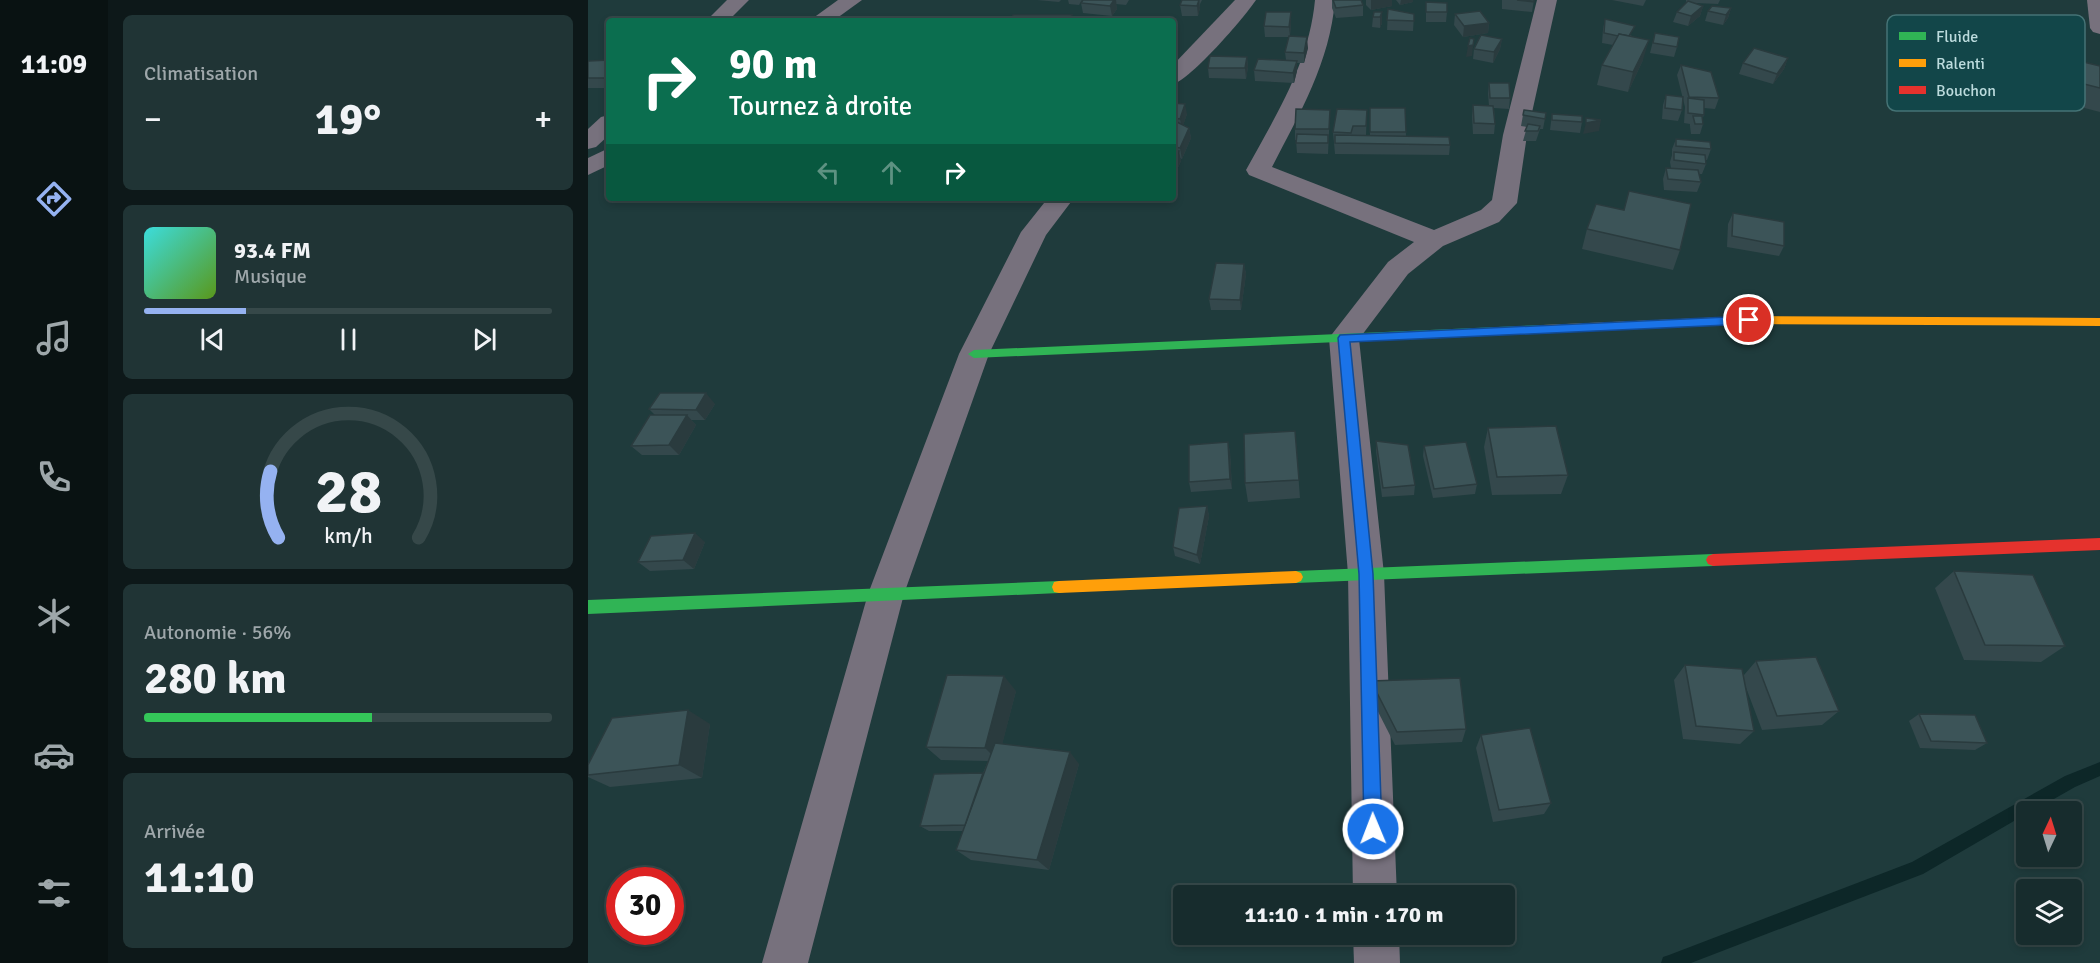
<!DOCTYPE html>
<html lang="fr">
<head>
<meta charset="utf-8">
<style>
  body { margin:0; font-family:Signika,sans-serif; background:#203435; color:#f1f3f6; height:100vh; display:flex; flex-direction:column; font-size:22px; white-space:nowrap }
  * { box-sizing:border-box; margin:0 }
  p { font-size:20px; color:#9ea7aa }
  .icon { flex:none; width:33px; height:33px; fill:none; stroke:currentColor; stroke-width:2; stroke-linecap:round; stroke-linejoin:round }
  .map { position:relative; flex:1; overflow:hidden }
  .side { display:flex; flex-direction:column; gap:15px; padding:15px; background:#0d1819; width:480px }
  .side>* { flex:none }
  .banner { position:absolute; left:18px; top:18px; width:570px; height:183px; border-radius:6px; box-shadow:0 3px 9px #0003,0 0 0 2px #364849; background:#0b6e4f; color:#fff; overflow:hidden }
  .needle { width:39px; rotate:4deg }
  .tools { position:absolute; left:1428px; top:801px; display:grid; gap:12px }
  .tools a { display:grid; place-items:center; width:66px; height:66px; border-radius:6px; background:#172c2d; box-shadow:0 3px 9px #0003,0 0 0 2px #364849; font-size:30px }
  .speed { position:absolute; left:18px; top:867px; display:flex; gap:12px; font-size:30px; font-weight:700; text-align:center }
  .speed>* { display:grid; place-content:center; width:78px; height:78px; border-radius:50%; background:#172c2d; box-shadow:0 3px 9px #0003,0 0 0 2px #364849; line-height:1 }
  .speed .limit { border:9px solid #d22; background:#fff; color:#111 }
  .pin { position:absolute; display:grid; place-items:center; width:51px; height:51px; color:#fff; margin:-26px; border:3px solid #fff; border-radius:50%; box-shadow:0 2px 6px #0007 }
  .me { position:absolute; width:66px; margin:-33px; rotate:359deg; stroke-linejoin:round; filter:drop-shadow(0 0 4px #0008) }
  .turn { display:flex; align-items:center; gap:21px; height:126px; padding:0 24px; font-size:27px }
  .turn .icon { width:78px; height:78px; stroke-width:2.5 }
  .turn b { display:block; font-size:42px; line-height:51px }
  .lanes { display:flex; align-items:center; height:57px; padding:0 24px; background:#0003; justify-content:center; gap:30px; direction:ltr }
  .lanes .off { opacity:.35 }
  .big { font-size:45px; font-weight:700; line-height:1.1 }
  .side .card { flex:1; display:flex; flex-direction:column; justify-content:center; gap:9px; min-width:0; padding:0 21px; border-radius:9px; background:#203435 }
  .side .dial { align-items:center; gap:0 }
  .dial svg { height:156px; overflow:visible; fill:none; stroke:#364849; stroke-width:7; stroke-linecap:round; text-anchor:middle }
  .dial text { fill:#f1f3f6; stroke:none }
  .song { display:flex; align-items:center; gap:18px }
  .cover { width:72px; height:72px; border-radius:9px; background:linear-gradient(135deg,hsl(180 70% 55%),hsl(90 70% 35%)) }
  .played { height:6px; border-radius:3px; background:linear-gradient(90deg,#95b2f1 25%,#364849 25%) }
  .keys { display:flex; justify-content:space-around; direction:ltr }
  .heat { display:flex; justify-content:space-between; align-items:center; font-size:33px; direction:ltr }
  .charge { height:9px; border-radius:4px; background:linear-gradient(90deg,#34c759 56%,#364849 0) }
  .trip { position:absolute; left:585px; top:885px; width:342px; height:60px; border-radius:6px; background:#172c2d; box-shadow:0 3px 9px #0003,0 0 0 2px #364849; font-weight:700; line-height:60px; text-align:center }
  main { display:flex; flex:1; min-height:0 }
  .tabs { display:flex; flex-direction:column; width:108px; justify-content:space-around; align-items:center; background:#091212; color:#9ea7aa }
  .tabs .icon { width:42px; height:42px }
  .tabs .selected { color:#95b2f1 }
  .tabs b { font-size:27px; color:#f1f3f6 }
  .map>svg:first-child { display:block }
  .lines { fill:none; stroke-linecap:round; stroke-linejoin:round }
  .stream { fill:#0d2728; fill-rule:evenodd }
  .street { fill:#77717d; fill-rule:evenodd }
  .fast { fill:#30b455; fill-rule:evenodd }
  .slow { fill:#ff9f0a; fill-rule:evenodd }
  .jam { fill:#e5322d; fill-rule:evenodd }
  .wall { fill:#34484c }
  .shaded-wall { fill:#2a3b3e }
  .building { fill:#3c5458; stroke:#2a3b3e; stroke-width:1.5 }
  .route { fill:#1a73e8; stroke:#114b97; stroke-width:1.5 }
  .key { fill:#124649; stroke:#457375; stroke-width:1.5 }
  .key-label { font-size:16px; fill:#bcdbdd }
</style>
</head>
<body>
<main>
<nav class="tabs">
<b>11:09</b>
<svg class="icon selected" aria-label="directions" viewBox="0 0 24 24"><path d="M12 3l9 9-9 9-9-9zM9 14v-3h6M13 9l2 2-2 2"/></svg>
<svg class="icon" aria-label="music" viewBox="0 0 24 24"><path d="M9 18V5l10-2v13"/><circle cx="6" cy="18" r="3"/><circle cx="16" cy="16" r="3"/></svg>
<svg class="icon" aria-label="phone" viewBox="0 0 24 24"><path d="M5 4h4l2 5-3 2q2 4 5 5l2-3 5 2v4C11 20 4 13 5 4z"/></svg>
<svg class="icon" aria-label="climate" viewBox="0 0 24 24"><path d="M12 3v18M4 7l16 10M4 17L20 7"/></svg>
<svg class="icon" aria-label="car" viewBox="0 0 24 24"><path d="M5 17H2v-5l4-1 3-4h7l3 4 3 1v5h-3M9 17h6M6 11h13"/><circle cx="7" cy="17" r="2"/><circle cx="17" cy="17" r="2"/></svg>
<svg class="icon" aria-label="filters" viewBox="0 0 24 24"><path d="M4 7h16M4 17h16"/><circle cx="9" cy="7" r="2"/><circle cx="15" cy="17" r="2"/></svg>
</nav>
<section class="side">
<div class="card"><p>Climatisation</p>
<div class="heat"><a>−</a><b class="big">19°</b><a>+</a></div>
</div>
<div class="card">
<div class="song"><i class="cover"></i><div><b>93.4 FM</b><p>Musique</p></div></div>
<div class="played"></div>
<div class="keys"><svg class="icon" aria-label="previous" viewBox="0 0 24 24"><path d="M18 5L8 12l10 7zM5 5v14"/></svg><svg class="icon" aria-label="pause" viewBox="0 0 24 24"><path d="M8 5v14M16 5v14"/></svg><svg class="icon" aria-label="next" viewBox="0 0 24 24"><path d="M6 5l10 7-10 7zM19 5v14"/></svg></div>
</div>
<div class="card dial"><svg viewBox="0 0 100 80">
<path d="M14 69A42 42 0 1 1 86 69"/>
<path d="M14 69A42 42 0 0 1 10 35" stroke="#95b2f1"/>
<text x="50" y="56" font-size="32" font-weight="700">28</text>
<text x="50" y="72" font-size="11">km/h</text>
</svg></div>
<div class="card"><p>Autonomie · 56%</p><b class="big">280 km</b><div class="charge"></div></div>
<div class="card"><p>Arrivée</p><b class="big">11:10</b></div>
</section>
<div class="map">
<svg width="1512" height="963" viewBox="0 0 1512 963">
  <rect width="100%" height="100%" fill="#1f3b3c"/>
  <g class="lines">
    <path class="stream" d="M1512 762V776L1487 787 1443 812H1438V814L1335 874 1103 963H1073L1075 957 1081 955 1324 862 1477 776Z"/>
    <g class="street">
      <path d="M139 0H161L140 21H118Z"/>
      <path d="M250 0H274L245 21H221Z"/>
      <path d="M647 0H668C656 18 603 79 585 84V65Z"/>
      <path d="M727 0H747C742 62 712 113 684 167L846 230 893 210 904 200 915 135 949 0H969L939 135 929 203 911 222 855 246 820 274 771 339 796 574 809 896H765L760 574 741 338 800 262 826 242 661 175 658 170C688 115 721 64 727 0Z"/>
      <path d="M1499 0H1512V34L1505 32 1502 28Z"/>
      <path d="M21 115V135L8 147 0 149V129L13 117Z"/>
      <path d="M21 148V165L0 175V158Z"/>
      <path d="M460 198H486L458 235 401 354 316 594 220 963H174L280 594 371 354 433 232Z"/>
      <path d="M765 934H811L812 963H766Z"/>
    </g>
    <g class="fast">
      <path d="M955 325 961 329 955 333 386 358 380 354 386 350Z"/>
      <path d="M1125 554 1130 556 1132 560 1130 564 1125 566 708 583 703 581 701 577 703 573 708 571Z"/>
      <path d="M471 581 476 582 478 587 476 592 471 593 0 614V600Z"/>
    </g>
    <g class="slow">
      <path d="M1161 316 1512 318V326L1161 324 955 333 949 329 955 325Z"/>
      <path d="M708 571 713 573 715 577 713 581 708 583 471 593 466 592 464 587 466 582 471 581Z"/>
    </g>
    <path class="jam" d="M1512 538V550L1125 566 1120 564 1118 560 1120 556 1125 554Z"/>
  </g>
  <g class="wall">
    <path d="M449 0H473L471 2Z"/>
    <path d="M480 0H494L491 5 481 4Z"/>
    <path d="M495 0H541L538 5 528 4 529 9 524 16 495 13 493 3Z"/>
    <path d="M594 0H614L612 4V8L610 16H594L592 5Z"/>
    <path d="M744 0H773L775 5V16L748 18 744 8Z"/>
    <path d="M778 0H804V6L783 10 778 5Z"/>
    <path d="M808 0H825V2L812 5Z"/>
    <path d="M914 0H946L944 12 914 9Z"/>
    <path d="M1024 0H1058L1055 6Z"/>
    <path d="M1098 0H1132L1130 4 1107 3 1115 6 1112 16 1100 26 1085 22 1089 12 1098 3Z"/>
    <path d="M838 2 859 12 858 22H838Z"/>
    <path d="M1143 8 1140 18 1135 25 1117 21 1120 11Z"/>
    <path d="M800 9 826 14 825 31 799 30Z"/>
    <path d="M703 12V22L702 36 720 48 716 63H709V71L706 83 667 81 666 70 698 60 697 52 701 37H677L676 26Z"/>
    <path d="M794 12V23L792 28 784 27 785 17Z"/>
    <path d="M867 14 901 23 900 33 875 37 866 25Z"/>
    <path d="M1017 19 1044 36 1055 60 1040 92 1009 85 1014 65 1025 45 1014 43 1015 29Z"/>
    <path d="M1067 33 1089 47 1086 57 1062 53Z"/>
    <path d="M1349 35 1386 46 1375 64 1373 63 1368 72 1360 86 1334 79 1341 63 1339 54Z"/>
    <path d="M914 39 912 49 905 63 885 59 886 49Z"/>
    <path d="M659 57 660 67 658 79 621 78 620 68Z"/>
    <path d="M1200 58 1196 69 1185 84 1151 74 1155 63Z"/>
    <path d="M1479 58 1512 66V112L1462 99 1465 79Z"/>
    <path d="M21 60V88H0V62Z"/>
    <path d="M1093 65 1131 98 1127 109 1116 108V115L1114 119 1115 124 1112 134H1103L1102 126V124L1096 123 1097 107 1089 75Z"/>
    <path d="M901 83 922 98 921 109 906 108 907 124 906 134H885L884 116 885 105 901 106 900 93Z"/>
    <path d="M1078 95 1094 110 1090 121 1074 119 1075 105Z"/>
    <path d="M585 103 599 114 595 125 601 128 603 138 594 159 592 158 593 161 585 178Z"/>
    <path d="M782 108H817L818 136 862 145 861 155 747 154 745 132 779 110 778 135H782Z"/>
    <path d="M742 110 740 154 709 153 708 140H707V129Z"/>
    <path d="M958 113 955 129H952L948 141H935L939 127 933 126 935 115Z"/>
    <path d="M964 114 994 122 992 133 962 130Z"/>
    <path d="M1088 139 1123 149 1119 160H1117L1118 164 1114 174H1111L1113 182 1109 192 1076 190 1075 179 1078 168H1083L1082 162 1084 155V149Z"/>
    <path d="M320 198H371L369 203 322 202Z"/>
    <path d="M1145 213 1196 246 1191 256 1139 247 1140 224Z"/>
    <path d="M999 229 1092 250 1085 270 994 249Z"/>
    <path d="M656 264 658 274 653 310H623L621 299Z"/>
    <path d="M127 404 117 420H103L108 425 91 455H54L43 446 67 415 61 409Z"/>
    <path d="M900 428 980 475 973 494 904 495 896 447Z"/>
    <path d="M707 431 712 498 660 502 657 483Z"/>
    <path d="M788 441 827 485 826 495 794 497 788 451Z"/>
    <path d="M640 442 642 452 644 489 603 492 601 482Z"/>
    <path d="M836 446 889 484 887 494 845 498 835 456Z"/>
    <path d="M619 506 621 516 612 564 587 556 585 547Z"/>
    <path d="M117 542 106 569 62 571 50 562Z"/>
    <path d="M1366 571 1477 646 1453 662 1376 660 1347 588Z"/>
    <path d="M1168 661 1251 711 1234 725 1174 730 1157 685 1166 731 1152 744 1095 739 1086 680 1097 665 1156 675Z"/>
    <path d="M783 681 878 729 874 742 807 745 782 696Z"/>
    <path d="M428 691 414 744 491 764 461 870 383 860 368 850 375 831H341L332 826 395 773 400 761 353 760 338 747Z"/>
    <path d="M1331 714 1399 743 1387 750 1332 748 1321 721Z"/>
    <path d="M122 724 114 778 22 787 0 777V765Z"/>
    <path d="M893 735 963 803 956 814 905 822 888 748Z"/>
  </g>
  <g class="shaded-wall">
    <path d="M526 0H528L529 9 524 16 522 6Z"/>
    <path d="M611 0 612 8 610 16 609 6Z"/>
    <path d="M783 0H804V6L783 10Z"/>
    <path d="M813 0H825V2L812 5Z"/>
    <path d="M1115 6 1112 16 1100 26 1103 16Z"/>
    <path d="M1143 8 1140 18 1135 25 1138 15Z"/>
    <path d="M703 12V22L702 37 701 27Z"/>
    <path d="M794 12V23L792 28V17Z"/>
    <path d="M901 23 900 33 875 37 876 26Z"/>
    <path d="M719 37 720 48 716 63V53Z"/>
    <path d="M886 39 884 56 878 57 880 46Z"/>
    <path d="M914 39 912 49 905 63 906 52Z"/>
    <path d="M1061 40 1055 60 1040 92 1045 72Z"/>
    <path d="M659 57 660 67 658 79 657 68Z"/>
    <path d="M1200 58 1196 69 1185 84 1189 74Z"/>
    <path d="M709 61V71L706 83 705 73Z"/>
    <path d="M597 104 599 114 594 129 592 119Z"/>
    <path d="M1013 120 1011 131 995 134 998 123Z"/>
    <path d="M601 128 603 138 594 159 592 148Z"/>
    <path d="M591 151 593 161 585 178V164Z"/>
    <path d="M367 198H371L369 203Z"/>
    <path d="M656 264 658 274 653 310 652 300Z"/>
    <path d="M118 393 127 404 117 420 108 410Z"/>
    <path d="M99 415 108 425 91 455 81 445Z"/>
    <path d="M640 442 642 452 644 489 642 479Z"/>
    <path d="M619 506 621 516 612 564 609 555Z"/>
    <path d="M107 533 117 542 106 569 95 560Z"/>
    <path d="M416 676 428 691 410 761 397 748Z"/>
    <path d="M100 710 122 724 114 778 91 765Z"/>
    <path d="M482 752 491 764 461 870 449 860Z"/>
  </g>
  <g class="building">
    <path d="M495 0H526L522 6 493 3Z"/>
    <path d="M594 0H611L609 6 592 5Z"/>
    <path d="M745 0H773L775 5 748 8Z"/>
    <path d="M929 0H946V2Z"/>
    <path d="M1100 1 1115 6 1103 16 1089 12Z"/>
    <path d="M838 2 859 3V12H838Z"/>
    <path d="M1124 6 1143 8 1138 15 1120 11Z"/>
    <path d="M800 9 826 14V21L799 20Z"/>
    <path d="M892 11 901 23 876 26 867 14Z"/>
    <path d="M678 12H703L701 27 676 26Z"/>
    <path d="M786 12H794L792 17H785Z"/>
    <path d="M425 15H484L482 21H422Z"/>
    <path d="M1017 19 1047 26 1041 36 1031 34 1030 36 1016 33Z"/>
    <path d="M1067 33 1091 37 1089 47 1065 43Z"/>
    <path d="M1031 34 1061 40 1045 72 1014 65Z"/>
    <path d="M893 35 914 39 906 52 886 49Z"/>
    <path d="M701 36 719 37 716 53 697 52Z"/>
    <path d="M882 38 886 39 885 45 880 46Z"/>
    <path d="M1166 48 1200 58 1189 74 1155 63Z"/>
    <path d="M622 56 659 57 657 68H620Z"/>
    <path d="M1479 58 1512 66V88L1476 79Z"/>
    <path d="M670 59 709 61 705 73 666 70Z"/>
    <path d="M21 60V78H0V62L1 61Z"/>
    <path d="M1093 65 1123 72 1131 98 1101 97Z"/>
    <path d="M901 83H921L922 98H902Z"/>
    <path d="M1078 95 1095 97 1094 110 1077 108Z"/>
    <path d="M1100 98 1116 100V115L1100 113Z"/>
    <path d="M585 103 597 104 592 119 585 118Z"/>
    <path d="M885 105 905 106 907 124 886 123Z"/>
    <path d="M782 108H817L818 132H782Z"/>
    <path d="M708 109 742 110 741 129H707Z"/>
    <path d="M749 109 779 110 778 126H765L763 133 745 132Z"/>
    <path d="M936 110 958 113 957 119 935 115Z"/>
    <path d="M964 114 994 116V122L964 120Z"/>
    <path d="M1105 116H1114L1115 124H1107Z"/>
    <path d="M998 118 1013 120 998 123Z"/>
    <path d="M585 122H589L601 128 592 148 585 147Z"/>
    <path d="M940 124 952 126 950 131H937Z"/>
    <path d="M709 134 740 135V143H708Z"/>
    <path d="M747 135 861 137 862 145 747 143Z"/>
    <path d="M1088 139 1122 142 1123 149 1088 146Z"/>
    <path d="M585 150 591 151 585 164Z"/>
    <path d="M1086 152 1117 155 1118 164 1086 160Z"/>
    <path d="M1078 168 1110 170 1113 182 1080 179Z"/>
    <path d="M1041 191 1103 204 1092 250 999 229 1008 204 1036 210Z"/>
    <path d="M1145 213 1196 222V246L1144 236Z"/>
    <path d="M628 263 656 264 652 300 621 299Z"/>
    <path d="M72 393H118L108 410 61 409Z"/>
    <path d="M62 415H99L81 445 43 446Z"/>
    <path d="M968 426 980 475 909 477 900 428Z"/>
    <path d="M707 431 711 480 657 483 656 434Z"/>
    <path d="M788 441 820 445 827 485 795 488Z"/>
    <path d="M640 442 642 479 601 482V445Z"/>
    <path d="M878 442 889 484 846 489 836 446Z"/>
    <path d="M619 506 609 555 585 547 591 508Z"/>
    <path d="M107 533 95 560 50 562 63 536Z"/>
    <path d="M1366 571 1445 575 1477 646 1397 645Z"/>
    <path d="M1228 657 1251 711 1189 716 1168 661Z"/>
    <path d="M1097 665 1154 669 1166 731 1108 726Z"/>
    <path d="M359 675 416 676 397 748 338 747Z"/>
    <path d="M872 678 878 729 809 732 783 681Z"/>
    <path d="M100 710 91 765 0 775V765L24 718Z"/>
    <path d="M1331 714 1387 715 1399 743 1343 741Z"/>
    <path d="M942 728 963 803 911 810 893 735Z"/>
    <path d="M407 743 482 752 449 860 368 850Z"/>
    <path d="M395 773 377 825 332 826 346 774Z"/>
  </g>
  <path class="route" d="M1161 316 1167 320 1161 324 762 342 785 574 794 829 791 835 785 838 779 835 776 829 771 574 750 338 752 335Z"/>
  <rect x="1299" y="15" width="198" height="96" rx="9" class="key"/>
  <rect x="1311" y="32" width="27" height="8" fill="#30b455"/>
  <rect x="1311" y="59" width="27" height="8" fill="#ff9f0a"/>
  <rect x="1311" y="86" width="27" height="8" fill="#e5322d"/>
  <g class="key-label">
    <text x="1348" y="42">Fluide</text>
    <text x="1348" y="69">Ralenti</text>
    <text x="1348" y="96">Bouchon</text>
  </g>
</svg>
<div class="tools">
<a><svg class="needle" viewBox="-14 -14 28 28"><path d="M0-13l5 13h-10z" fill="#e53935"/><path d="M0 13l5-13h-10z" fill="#9ea7aa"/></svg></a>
<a><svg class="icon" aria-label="layers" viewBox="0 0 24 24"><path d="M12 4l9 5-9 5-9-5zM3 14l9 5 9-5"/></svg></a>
</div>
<div class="speed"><div class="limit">30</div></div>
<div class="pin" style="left:1161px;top:320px;background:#d93025"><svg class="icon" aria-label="arrive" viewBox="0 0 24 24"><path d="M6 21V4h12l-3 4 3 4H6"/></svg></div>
<svg class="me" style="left:785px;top:829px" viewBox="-20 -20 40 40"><circle r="17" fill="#1a73e8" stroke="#fff" stroke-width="3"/><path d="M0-11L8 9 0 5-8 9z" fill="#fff"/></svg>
<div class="trip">11:10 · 1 min · 170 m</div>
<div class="banner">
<div class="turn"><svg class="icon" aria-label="right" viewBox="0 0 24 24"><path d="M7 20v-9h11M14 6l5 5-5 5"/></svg><div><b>90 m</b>Tournez à droite</div></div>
<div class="lanes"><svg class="icon off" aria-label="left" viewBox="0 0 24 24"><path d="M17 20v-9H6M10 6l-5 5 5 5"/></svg><svg class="icon off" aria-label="ahead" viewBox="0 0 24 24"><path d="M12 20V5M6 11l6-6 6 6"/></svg><svg class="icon" aria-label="right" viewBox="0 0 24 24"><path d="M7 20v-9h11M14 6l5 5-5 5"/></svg></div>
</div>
</div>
</main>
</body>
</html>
